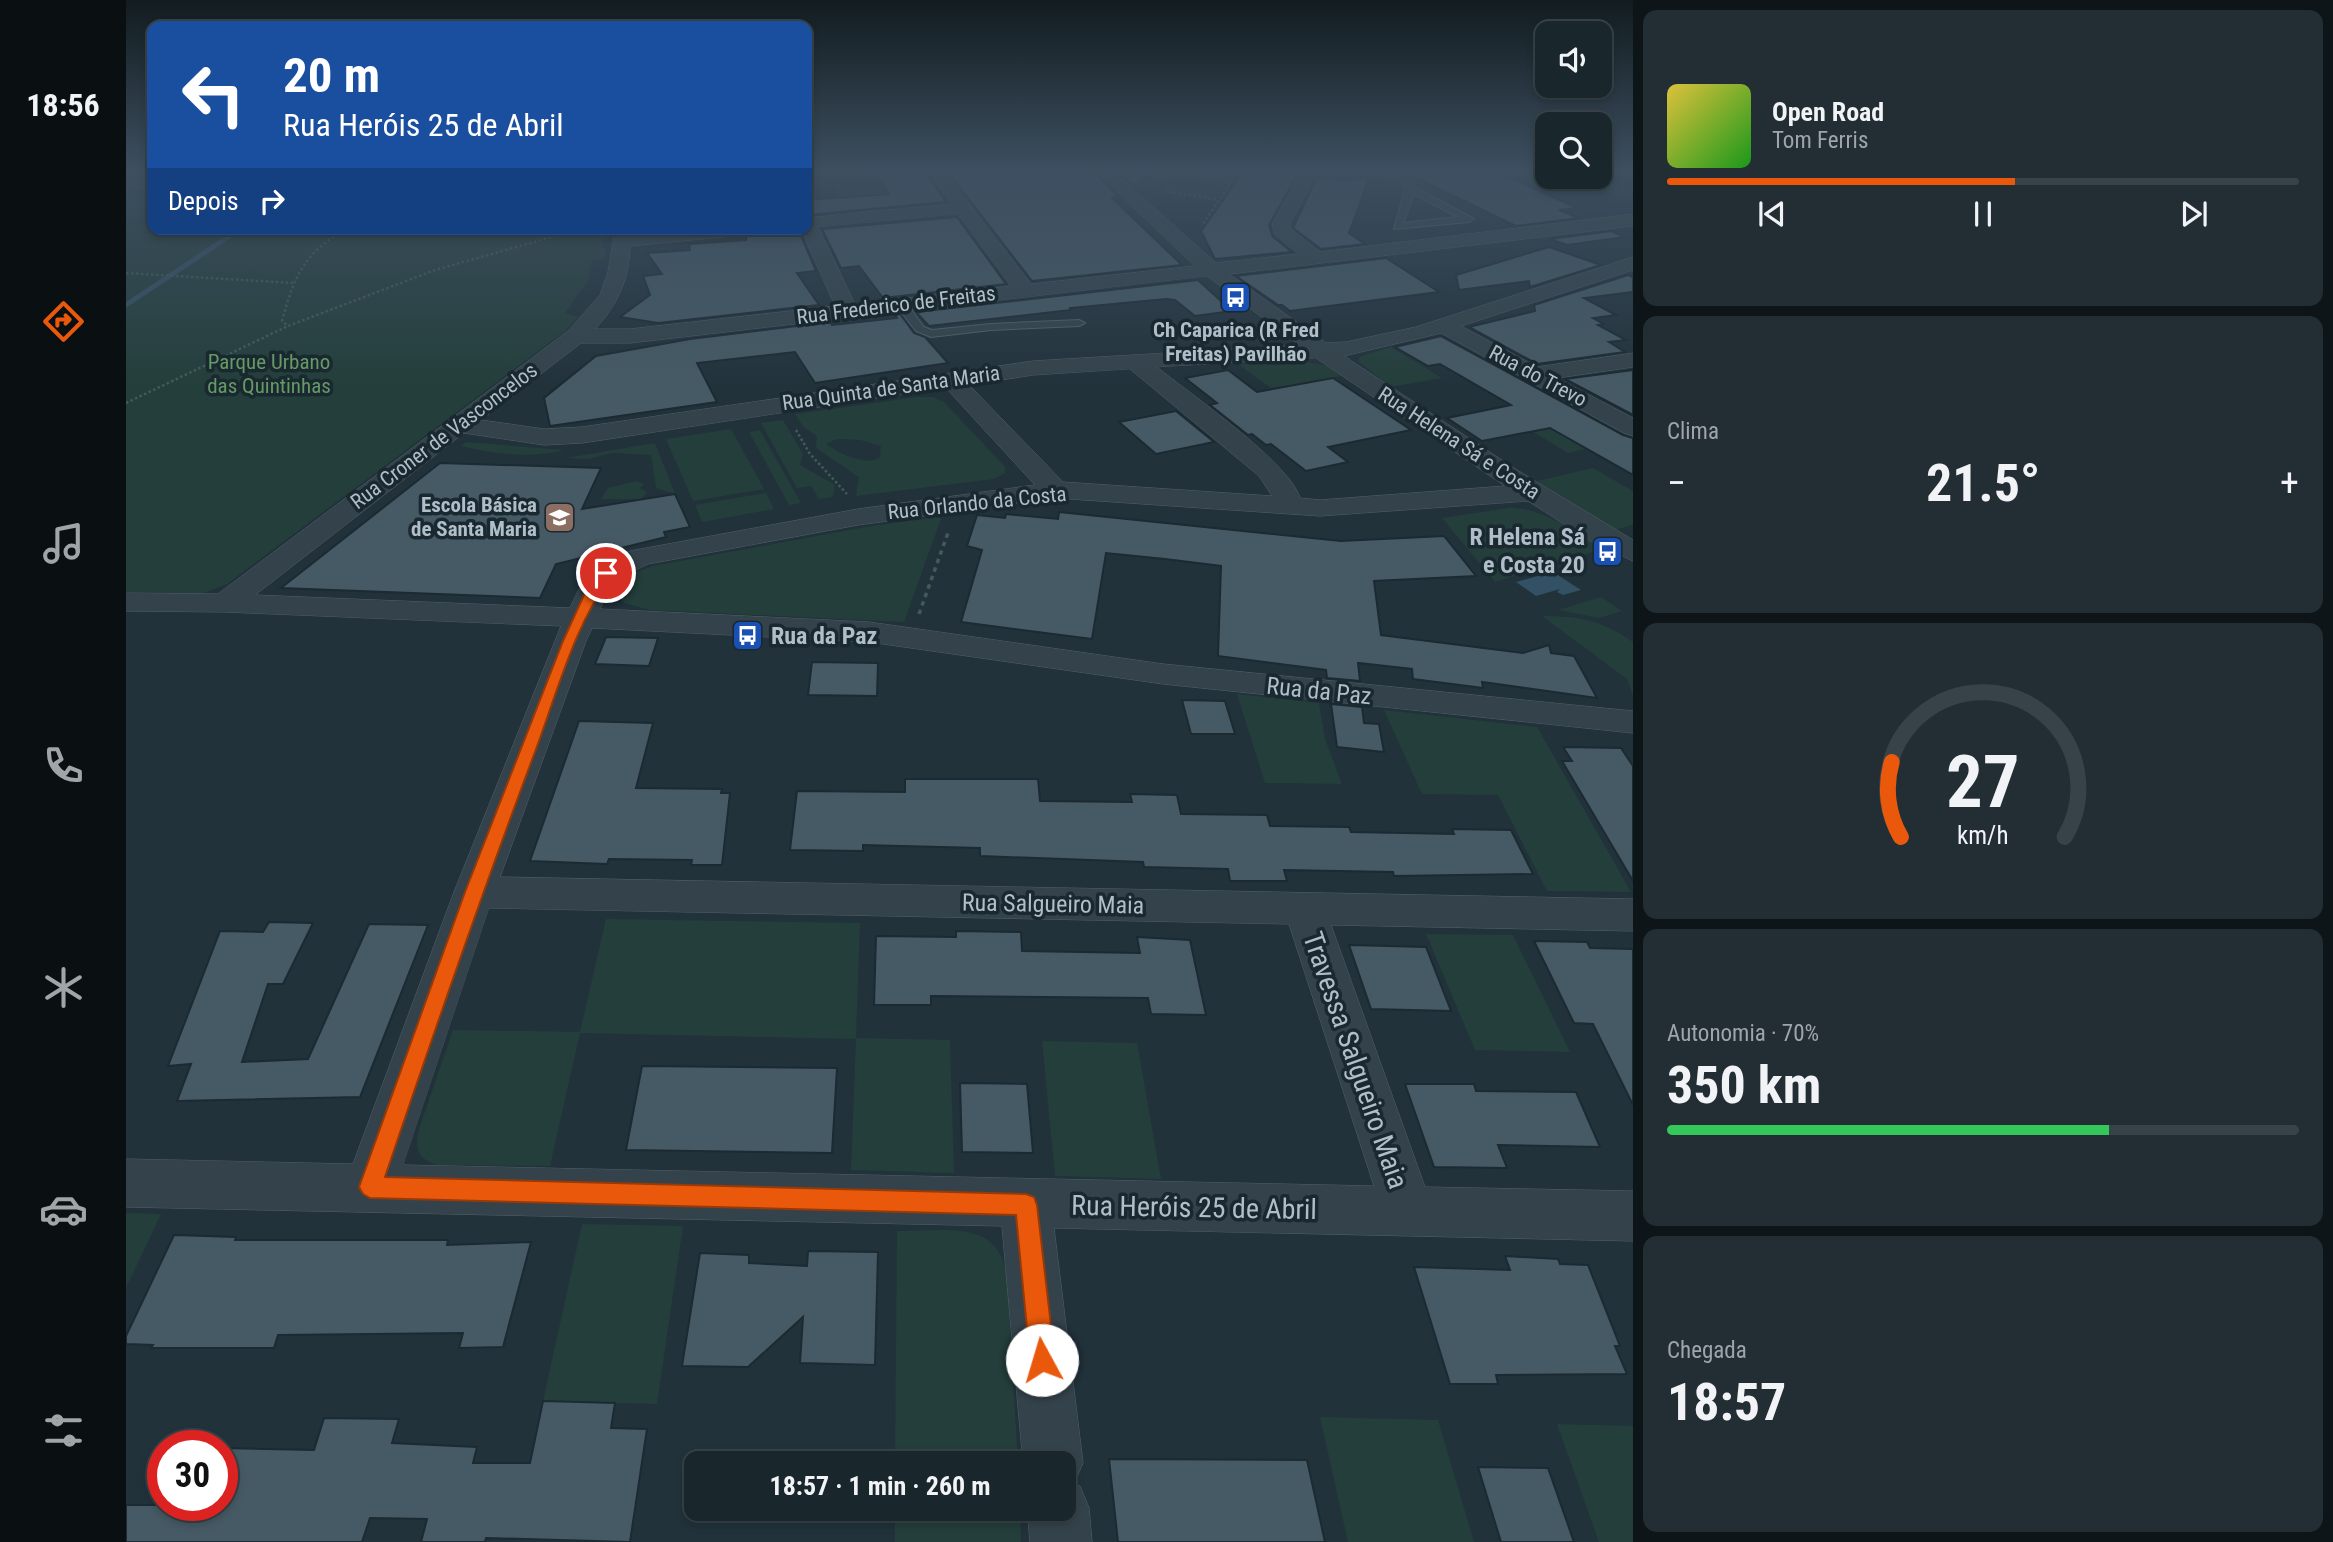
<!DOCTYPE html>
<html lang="pt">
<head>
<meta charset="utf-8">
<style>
  body { margin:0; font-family:"Roboto Condensed",sans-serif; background:#222e34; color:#f1f3f6; height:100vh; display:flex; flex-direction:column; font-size:26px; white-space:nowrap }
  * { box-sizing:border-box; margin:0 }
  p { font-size:23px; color:#9fa5a9 }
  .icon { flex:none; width:38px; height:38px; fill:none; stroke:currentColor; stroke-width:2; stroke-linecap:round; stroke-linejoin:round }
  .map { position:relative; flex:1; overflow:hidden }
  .details { display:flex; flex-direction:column; gap:10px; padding:10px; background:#0e1518; width:700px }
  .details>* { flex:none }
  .banner { position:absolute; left:21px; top:21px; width:665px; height:214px; border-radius:14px; box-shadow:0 4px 10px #0003,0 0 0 2px #374348; background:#1a4fa0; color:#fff; overflow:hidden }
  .fabs { position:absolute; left:1409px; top:21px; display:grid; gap:14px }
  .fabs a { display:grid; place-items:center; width:77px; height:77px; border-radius:14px; background:#19262c; box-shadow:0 4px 10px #0003,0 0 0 2px #374348; font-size:35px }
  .speed { position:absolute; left:21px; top:1430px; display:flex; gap:14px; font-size:35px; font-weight:700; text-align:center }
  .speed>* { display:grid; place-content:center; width:91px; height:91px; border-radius:50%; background:#19262c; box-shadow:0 4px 10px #0003,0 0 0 2px #374348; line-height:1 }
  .speed .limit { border:10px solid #d22; background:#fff; color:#111 }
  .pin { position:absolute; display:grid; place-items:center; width:60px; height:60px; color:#fff; margin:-30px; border:4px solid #fff; border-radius:50%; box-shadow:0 2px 7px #0007 }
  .me { position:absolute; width:77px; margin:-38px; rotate:354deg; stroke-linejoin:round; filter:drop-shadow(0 0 5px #0008) }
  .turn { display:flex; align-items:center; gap:24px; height:147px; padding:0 21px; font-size:32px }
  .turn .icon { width:91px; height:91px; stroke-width:2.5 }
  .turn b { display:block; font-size:49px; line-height:60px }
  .then { display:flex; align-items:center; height:66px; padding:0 21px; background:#0003; gap:14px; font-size:26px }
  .big { font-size:52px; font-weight:700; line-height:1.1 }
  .details .card { flex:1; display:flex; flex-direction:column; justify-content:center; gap:10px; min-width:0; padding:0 24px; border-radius:14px; background:#222e34 }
  .details .dial { align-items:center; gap:0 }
  .dial svg { height:182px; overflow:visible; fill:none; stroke:#374348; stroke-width:7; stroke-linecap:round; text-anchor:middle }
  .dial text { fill:#f1f3f6; stroke:none }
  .song { display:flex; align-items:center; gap:21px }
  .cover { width:84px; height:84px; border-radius:10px; background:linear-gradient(135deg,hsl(50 70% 55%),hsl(120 70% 35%)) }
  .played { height:7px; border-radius:4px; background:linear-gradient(90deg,#ea580c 55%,#374348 55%) }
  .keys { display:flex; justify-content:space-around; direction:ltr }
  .heat { display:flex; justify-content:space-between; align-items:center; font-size:38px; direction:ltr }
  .charge { height:10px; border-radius:5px; background:linear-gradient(90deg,#34c759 70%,#374348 0) }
  .trip { position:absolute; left:558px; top:1451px; width:392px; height:70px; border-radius:14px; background:#19262c; box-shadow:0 4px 10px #0003,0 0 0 2px #374348; font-weight:700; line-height:70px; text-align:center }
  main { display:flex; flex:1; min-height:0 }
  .menu { display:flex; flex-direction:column; width:126px; justify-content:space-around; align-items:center; background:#0a0f12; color:#9fa5a9 }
  .menu .icon { width:49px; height:49px }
  .menu .current { color:#ea580c }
  .menu b { font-size:32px; color:#f1f3f6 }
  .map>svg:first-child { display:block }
  .green { fill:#243e3b; fill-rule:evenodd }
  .water { fill:#335164 }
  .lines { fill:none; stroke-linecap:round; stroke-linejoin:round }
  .stream { stroke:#335164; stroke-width:5 }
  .building { fill:#465a65; stroke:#1c2a32; stroke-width:2 }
  .lane-casing { stroke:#526169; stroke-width:2 }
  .street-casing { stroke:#526169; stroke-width:1 }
  .path-far1 { stroke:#425b58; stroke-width:2.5; stroke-dasharray:2.5 2.5; stroke-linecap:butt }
  .path { stroke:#425b58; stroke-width:3.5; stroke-dasharray:4.5 4.5; stroke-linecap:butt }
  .lane { fill:#34434b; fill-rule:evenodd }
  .street { fill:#34434b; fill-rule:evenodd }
  .route { fill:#ea580c; stroke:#983908; stroke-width:2 }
  .labels { text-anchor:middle; stroke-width:7; stroke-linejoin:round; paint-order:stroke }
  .far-street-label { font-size:21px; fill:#afbec8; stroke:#1a2830 }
  .far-poi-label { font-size:21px; font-weight:bold; fill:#afbec8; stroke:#1a2830 }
  .far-park-label { font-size:21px; fill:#659a66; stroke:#1a2830 }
  .poi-label { font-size:24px; font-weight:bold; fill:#afbec8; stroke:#1a2830; text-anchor:end }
  .street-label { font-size:24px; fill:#afbec8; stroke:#1a2830 }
  .near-street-label { font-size:28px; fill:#afbec8; stroke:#1a2830 }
</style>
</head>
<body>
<main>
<nav class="menu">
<b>18:56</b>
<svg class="icon current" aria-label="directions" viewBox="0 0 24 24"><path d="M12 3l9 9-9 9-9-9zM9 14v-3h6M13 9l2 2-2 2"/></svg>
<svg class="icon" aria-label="music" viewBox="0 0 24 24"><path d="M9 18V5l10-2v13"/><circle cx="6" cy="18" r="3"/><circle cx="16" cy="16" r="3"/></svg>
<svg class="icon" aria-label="phone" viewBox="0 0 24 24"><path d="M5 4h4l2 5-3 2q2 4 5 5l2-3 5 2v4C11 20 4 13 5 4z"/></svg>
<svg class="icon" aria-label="climate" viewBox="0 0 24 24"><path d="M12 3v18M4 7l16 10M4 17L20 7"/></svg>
<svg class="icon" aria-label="car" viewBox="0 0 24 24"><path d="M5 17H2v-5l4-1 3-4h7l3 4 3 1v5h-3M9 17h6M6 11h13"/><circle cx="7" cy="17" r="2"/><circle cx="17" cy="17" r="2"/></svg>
<svg class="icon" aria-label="filters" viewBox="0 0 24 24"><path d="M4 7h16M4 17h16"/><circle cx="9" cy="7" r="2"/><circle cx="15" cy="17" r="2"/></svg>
</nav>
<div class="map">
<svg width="1507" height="1542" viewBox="0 0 1507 1542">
  <rect width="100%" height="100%" fill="#21323b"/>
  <g class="green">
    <path d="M681 171H738L761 211 724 214 706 182 681 187Z"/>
    <path d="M1048 171 1091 179 1099 185 1088 199 1022 187Z"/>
    <path d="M1474 171 1507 173V195L1494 197 1448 177H1474Z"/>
    <path d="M26 186V229H499L475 233 480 259 465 261 463 279 439 313 452 317 439 331 101 584 75 594 0 592V188Z"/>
    <path d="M1265 347 1316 378 1265 387 1233 362V357Z"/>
    <path d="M1178 361 1201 366 1215 376 1146 389 1112 364Z"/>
    <path d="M791 397H807L818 402 879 467V473L868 479 730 496 733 477 690 448 691 436 678 428 669 414ZM711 439 734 440 755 446 754 457C741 467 712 453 700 444Z"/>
    <path d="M1466 415 1507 437 1442 453 1402 429Z"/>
    <path d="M657 420 677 454 674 465 709 485 707 497 693 499 685 486 671 488 635 423Z"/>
    <path d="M605 429 638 489 567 501 540 439Z"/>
    <path d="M634 430 675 503 663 505 623 432Z"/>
    <path d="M340 442 438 450C406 459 367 454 335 446Z"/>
    <path d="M529 443 549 494 530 488 525 455 486 453 462 459 440 458Z"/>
    <path d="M1467 468 1507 491V525L1489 530 1411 481Z"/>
    <path d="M510 481 518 484 514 488 521 492 515 499H475L482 488Z"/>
    <path d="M640 493 648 509 576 522 569 505Z"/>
    <path d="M1383 508C1419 508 1446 531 1477 549L1369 582 1316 518Z"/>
    <path d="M816 516 778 622 524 610 498 603 490 590 502 575 527 566 740 527Z"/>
    <path d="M1475 597 1496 611 1473 618 1432 610Z"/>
    <path d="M1416 616C1454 616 1475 620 1507 642V696L1501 679Z"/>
    <path d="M1111 694 1193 703 1199 739 1216 784 1139 783Z"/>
    <path d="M1258 710 1411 727 1505 892 1421 891 1372 795 1296 794Z"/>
    <path d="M480 919 734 923 730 1038 824 1040 828 1173 725 1170 730 1039 454 1033 424 1166 311 1165C293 1159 289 1151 292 1132L327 1030 454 1032Z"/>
    <path d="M1300 934 1387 935 1444 1052 1349 1050Z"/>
    <path d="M916 1041 1011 1043 1035 1179 929 1176Z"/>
    <path d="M0 1213 35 1214 0 1288Z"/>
    <path d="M456 1224 557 1226 531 1404 417 1401Z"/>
    <path d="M771 1231C817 1232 873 1217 881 1277L892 1463H769Z"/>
    <path d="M1194 1417 1312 1420 1348 1542H1222Z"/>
    <path d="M1431 1424 1507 1426V1542H1473Z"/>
    <path d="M769 1509H894L895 1542H769Z"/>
  </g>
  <path class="water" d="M1427 572 1455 590 1437 595 1431 592 1434 589 1410 596 1390 582Z"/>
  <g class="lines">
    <path class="stream" d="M0 305 114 229"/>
  </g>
  <g class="building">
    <path d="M749 171H799L820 202 681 215V200L763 194Z"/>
    <path d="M821 171H966L991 195 986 198 1056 265 906 281Z"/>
    <path d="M991 171H1028L1007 185Z"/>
    <path d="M1118 171 1171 175 1143 225 1147 237 1166 252 1089 259 1075 231Z"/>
    <path d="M1276 171H1370L1451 208 1433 210 1453 218 1390 226Z"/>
    <path d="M1191 177 1220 181 1243 178 1223 233 1239 244 1195 249 1167 228Z"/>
    <path d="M831 217 880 284 757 298 733 266 715 268 696 229Z"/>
    <path d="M673 231 690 271 671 273 693 305 532 323 494 317 524 295 517 276 536 274 521 253 564 250 563 244 620 240V236Z"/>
    <path d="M1485 231 1499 237 1441 245 1424 239Z"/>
    <path d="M1423 247 1475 265 1404 287 1403 281 1333 290 1330 275Z"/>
    <path d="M1260 258 1313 292 1164 311 1156 305H1152L1110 276Z"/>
    <path d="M1502 275 1507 277V292L1458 298 1490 315 1467 318 1478 324 1472 325 1500 340 1483 342 1499 352 1411 364 1343 327 1409 311 1408 305Z"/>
    <path d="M1072 280 1106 311 1069 316 1049 300 1040 299 944 308 945 310 803 326 790 312Z"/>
    <path d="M774 314 788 333 799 337 822 363 689 383 669 352 571 363 591 402 424 426 418 398 470 356 564 339 704 322 706 325 771 318 769 315Z"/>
    <path d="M1315 336 1497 435 1507 438V475L1424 428 1356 441 1321 418 1385 405 1314 364 1302 366 1269 347Z"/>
    <path d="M1102 370 1131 392 1207 378 1285 430 1202 447 1222 462 1180 471 1145 444 1140 445 1126 434 1122 435 1084 405 1091 403 1059 378Z"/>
    <path d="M1507 370V415L1439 379Z"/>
    <path d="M1050 411 1088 442 1030 454 993 422Z"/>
    <path d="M314 463 475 468 456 509 549 494 564 527 538 532 540 537 430 564 414 598 155 588Z"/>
    <path d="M933 512 1215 541 1318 536 1350 576 1248 581 1255 635 1397 653 1423 645 1425 653 1448 656 1471 698 1356 682 1357 688 1287 679 1286 669 1232 663 1234 681 1201 678 1200 670 1092 656 1095 566 1039 559 980 553 966 639 835 622 856 550 841 546 851 515 879 518 880 514 932 519Z"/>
    <path d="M480 637 532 638 523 666 469 664Z"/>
    <path d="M686 662 752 663 751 696 682 695Z"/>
    <path d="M1056 700 1099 701 1109 734H1065Z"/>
    <path d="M1205 704 1236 707 1238 723 1253 724 1258 752 1211 747Z"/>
    <path d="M453 721 527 723 510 788 596 789 595 793H604L596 865H565L566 860 483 859 481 864 404 861Z"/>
    <path d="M1437 747 1495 748 1507 766V881L1436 761H1446Z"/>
    <path d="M779 779H912L914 801 1006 802 1004 794 1051 795 1055 814 1141 815 1144 826 1223 827 1225 832 1328 834 1326 829 1385 830 1407 874 1268 876 1267 872 1158 870 1161 881H1104L1102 869 1018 867 1017 862 854 856V848L737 845V851L664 850 671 791 779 792Z"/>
    <path d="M143 922 187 923 157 984H142L116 1062 182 1059 243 924 302 925 234 1097 51 1101 65 1064 42 1066 94 931 137 932Z"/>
    <path d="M830 931 895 932 896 951 1014 953 1011 937 1064 940 1080 1015 1025 1014 1022 998 805 996V1005H748L750 936 830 937Z"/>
    <path d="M1408 941 1461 942 1464 948 1507 949V1105L1467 1024 1448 1023Z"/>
    <path d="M1223 945 1300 947 1325 1011 1245 1009Z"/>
    <path d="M516 1066 711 1068 706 1153 500 1150Z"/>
    <path d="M834 1083 901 1084 907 1153 836 1152Z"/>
    <path d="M1279 1084H1348L1350 1091 1450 1092 1474 1147 1372 1145 1381 1168 1308 1167Z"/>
    <path d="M48 1235 110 1237 109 1240H322L321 1245 405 1242 377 1347 333 1348 337 1333 152 1335 148 1348H25L27 1345 0 1344V1336Z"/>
    <path d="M682 1251 752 1252 749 1365 674 1363 677 1317 622 1367 556 1366 574 1253 623 1255V1263L681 1266Z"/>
    <path d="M1379 1256 1432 1259 1434 1264 1462 1265 1494 1346H1489L1501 1374 1370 1375 1372 1384H1324L1288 1267 1384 1270Z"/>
    <path d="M417 1401 489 1403 485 1428 521 1429 504 1542 360 1538 359 1542H295L301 1519 244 1518 236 1542H0V1505H96V1448L188 1450 198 1418 273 1419 266 1443 351 1447 347 1463H404Z"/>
    <path d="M983 1459 1181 1460 1199 1542H992Z"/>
    <path d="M1352 1467 1422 1468 1448 1542H1375Z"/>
  </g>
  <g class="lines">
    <defs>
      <g id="lane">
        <path d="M1256 171H1267L1288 183 1290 188 1348 219 1343 222 1268 229 1280 186ZM1288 194 1332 217 1277 223Z"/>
        <path d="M772 303H780L798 327 806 330 865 324 953 320 959 323 953 326 865 330 805 337 790 331 770 305Z"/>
      </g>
      <g id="street">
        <path d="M801 171H818L905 284 1069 266 969 171H987L1090 263 1173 254 1149 235 1146 224 1176 171H1188L1190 174 1164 224 1165 229 1194 252 1507 214V226L1103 274 1200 343 1220 342 1290 327 1507 257V270L1335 326 1411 367 1507 353V367L1431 378 1507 418V436L1498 433 1315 333 1218 356 1391 470 1507 540V561L1466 542 1402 501 1194 516 929 498 732 525 522 564C492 579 488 578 474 609L743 622 1037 664 1507 711V733L1037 684 743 642 466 628 460 641 374 877 1507 899V931L1205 925 1299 1187 1507 1191V1241L928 1228 957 1463 948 1484 954 1486 963 1508 966 1542H904L901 1508H938V1463H897L876 1226 0 1207V1159L227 1164 328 892 435 626 99 612 0 611V593L92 594 442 331 474 295 482 272 488 237 557 229H626L617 235 504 246C503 280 492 304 469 329H504L709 306 675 229H681V218L825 204ZM832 214 885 286 729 304 692 227ZM1081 276 1173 345 907 361 456 427 418 429 355 420 455 343H504ZM1190 358 1379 486 1194 500 1174 498C1163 462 1064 394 1031 367ZM1004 369 1133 476 1146 496 937 482 843 385 907 375ZM820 388 909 485 732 509 504 551C467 568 461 570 444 608L129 595 338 433 418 445 456 443ZM363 908 1163 924 1248 1186 277 1165Z"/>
        <path d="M26 178V188L0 189V179Z"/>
      </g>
    </defs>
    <use href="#lane" class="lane-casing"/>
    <use href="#street" class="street-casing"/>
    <g class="path-far1">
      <path d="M1065 171 1094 178 1103 186 1076 225"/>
      <path d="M1027 182 1044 171"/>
      <path d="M1038 191 1092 200"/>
      <path d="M894 202 944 195"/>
      <path d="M221 229C179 251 168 276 156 321L162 326 309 270 454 229"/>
      <path d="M452 230 456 233 470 229"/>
      <path d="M0 273 167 283"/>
      <path d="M0 403 162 326"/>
      <path d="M670 430 684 454 721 494"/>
    </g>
    <path class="path" d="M793 614 823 530"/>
    <use href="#lane" class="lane"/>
    <use href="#street" class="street"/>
  </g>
  <linearGradient id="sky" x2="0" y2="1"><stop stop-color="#121c20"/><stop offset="0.44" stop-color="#3d4f60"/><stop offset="1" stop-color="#3d4f60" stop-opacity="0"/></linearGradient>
  <rect width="1507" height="387" fill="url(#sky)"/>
  <path class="route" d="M480 569 487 573C449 623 431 693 409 752 356 893 307 1035 259 1177L900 1194 908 1197 911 1205 929 1360 925 1368 916 1372 908 1368 904 1360 890 1215 244 1198 237 1194 233 1187 339 892 437 641 463 584 476 570Z"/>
  <defs>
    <symbol id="bus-square" viewBox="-11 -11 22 22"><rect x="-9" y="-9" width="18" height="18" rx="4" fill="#1a4fb4" stroke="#1a2830"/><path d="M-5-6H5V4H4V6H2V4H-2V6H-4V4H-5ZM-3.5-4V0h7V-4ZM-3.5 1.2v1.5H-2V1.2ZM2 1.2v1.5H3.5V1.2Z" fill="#fff"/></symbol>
    <symbol id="school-square" viewBox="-11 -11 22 22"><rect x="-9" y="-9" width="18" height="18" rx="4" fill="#8d6e63" stroke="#1a2830"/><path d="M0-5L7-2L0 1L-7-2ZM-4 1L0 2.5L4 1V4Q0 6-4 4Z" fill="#fff"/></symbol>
  </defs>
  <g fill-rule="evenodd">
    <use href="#bus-square" x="1092" y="280" width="35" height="35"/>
    <use href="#school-square" x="416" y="500" width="35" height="35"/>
    <use href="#bus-square" x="1464" y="534" width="35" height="35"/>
    <use href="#bus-square" x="604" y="618" width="35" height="35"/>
  </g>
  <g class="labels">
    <g class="far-street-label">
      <text transform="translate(770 305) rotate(-7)" y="7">Rua Frederico de Freitas</text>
      <text transform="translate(1412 376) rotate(28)" y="7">Rua do Trevo</text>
      <text transform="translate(765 388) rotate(-8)" y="7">Rua Quinta de Santa Maria</text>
      <text transform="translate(318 436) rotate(-37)" y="7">Rua Croner de Vasconcelos</text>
      <text transform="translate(1333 443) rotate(33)" y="7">Rua Helena Sá e Costa</text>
      <text transform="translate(851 503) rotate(-6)" y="7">Rua Orlando da Costa</text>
    </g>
    <g class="far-poi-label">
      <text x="1110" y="337">Ch Caparica (R Fred<tspan x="1110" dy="24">Freitas) Pavilhão</tspan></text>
      <text x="411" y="512" text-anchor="end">Escola Básica<tspan x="411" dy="24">de Santa Maria</tspan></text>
    </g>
    <g class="far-park-label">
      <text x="143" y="369">Parque Urbano<tspan x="143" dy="24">das Quintinhas</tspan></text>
    </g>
    <g class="poi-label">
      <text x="1459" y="545">R Helena Sá<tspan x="1459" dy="28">e Costa 20</tspan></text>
      <text x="645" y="644" text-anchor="start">Rua da Paz</text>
    </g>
    <g class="street-label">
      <text transform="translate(1193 691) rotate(6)" y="8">Rua da Paz</text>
      <text transform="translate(927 904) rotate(1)" y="8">Rua Salgueiro Maia</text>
    </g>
    <g class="near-street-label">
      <text transform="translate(1230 1060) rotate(71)" y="10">Travessa Salgueiro Maia</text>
      <text transform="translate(1068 1207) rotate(1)" y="10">Rua Heróis 25 de Abril</text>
    </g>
  </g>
</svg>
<div class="fabs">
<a><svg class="icon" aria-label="sound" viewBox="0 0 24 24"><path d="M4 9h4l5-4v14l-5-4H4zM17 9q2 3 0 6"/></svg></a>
<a><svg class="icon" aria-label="search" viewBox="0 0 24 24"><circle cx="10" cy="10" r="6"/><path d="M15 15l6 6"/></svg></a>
</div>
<div class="speed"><div class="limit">30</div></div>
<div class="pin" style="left:480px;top:573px;background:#d93025"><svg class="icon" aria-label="arrive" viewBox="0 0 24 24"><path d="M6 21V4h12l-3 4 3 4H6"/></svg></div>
<svg class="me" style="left:916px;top:1360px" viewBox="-20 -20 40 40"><circle r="19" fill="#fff"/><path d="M0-13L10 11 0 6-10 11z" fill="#ea580c"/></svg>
<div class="trip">18:57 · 1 min · 260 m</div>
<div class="banner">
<div class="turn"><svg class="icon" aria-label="left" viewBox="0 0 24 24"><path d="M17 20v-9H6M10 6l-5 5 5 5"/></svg><div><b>20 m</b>Rua Heróis 25 de Abril</div></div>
<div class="then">Depois<svg class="icon" aria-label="right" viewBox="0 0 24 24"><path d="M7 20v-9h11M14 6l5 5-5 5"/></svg></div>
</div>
</div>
<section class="details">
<div class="card">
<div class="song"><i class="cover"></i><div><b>Open Road</b><p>Tom Ferris</p></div></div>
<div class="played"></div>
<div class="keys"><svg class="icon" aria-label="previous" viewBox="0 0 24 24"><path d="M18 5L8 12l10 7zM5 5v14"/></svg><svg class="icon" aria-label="pause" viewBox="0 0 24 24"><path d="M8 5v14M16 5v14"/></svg><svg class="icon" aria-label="next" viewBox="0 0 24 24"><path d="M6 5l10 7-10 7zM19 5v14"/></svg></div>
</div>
<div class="card"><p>Clima</p>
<div class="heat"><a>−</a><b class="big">21.5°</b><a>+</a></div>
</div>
<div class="card dial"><svg viewBox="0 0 100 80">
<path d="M14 69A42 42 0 1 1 86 69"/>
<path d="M14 69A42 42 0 0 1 10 36" stroke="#ea580c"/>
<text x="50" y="56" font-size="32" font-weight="700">27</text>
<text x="50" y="72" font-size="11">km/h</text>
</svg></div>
<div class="card"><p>Autonomia · 70%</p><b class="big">350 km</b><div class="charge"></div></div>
<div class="card"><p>Chegada</p><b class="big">18:57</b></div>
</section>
</main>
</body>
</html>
